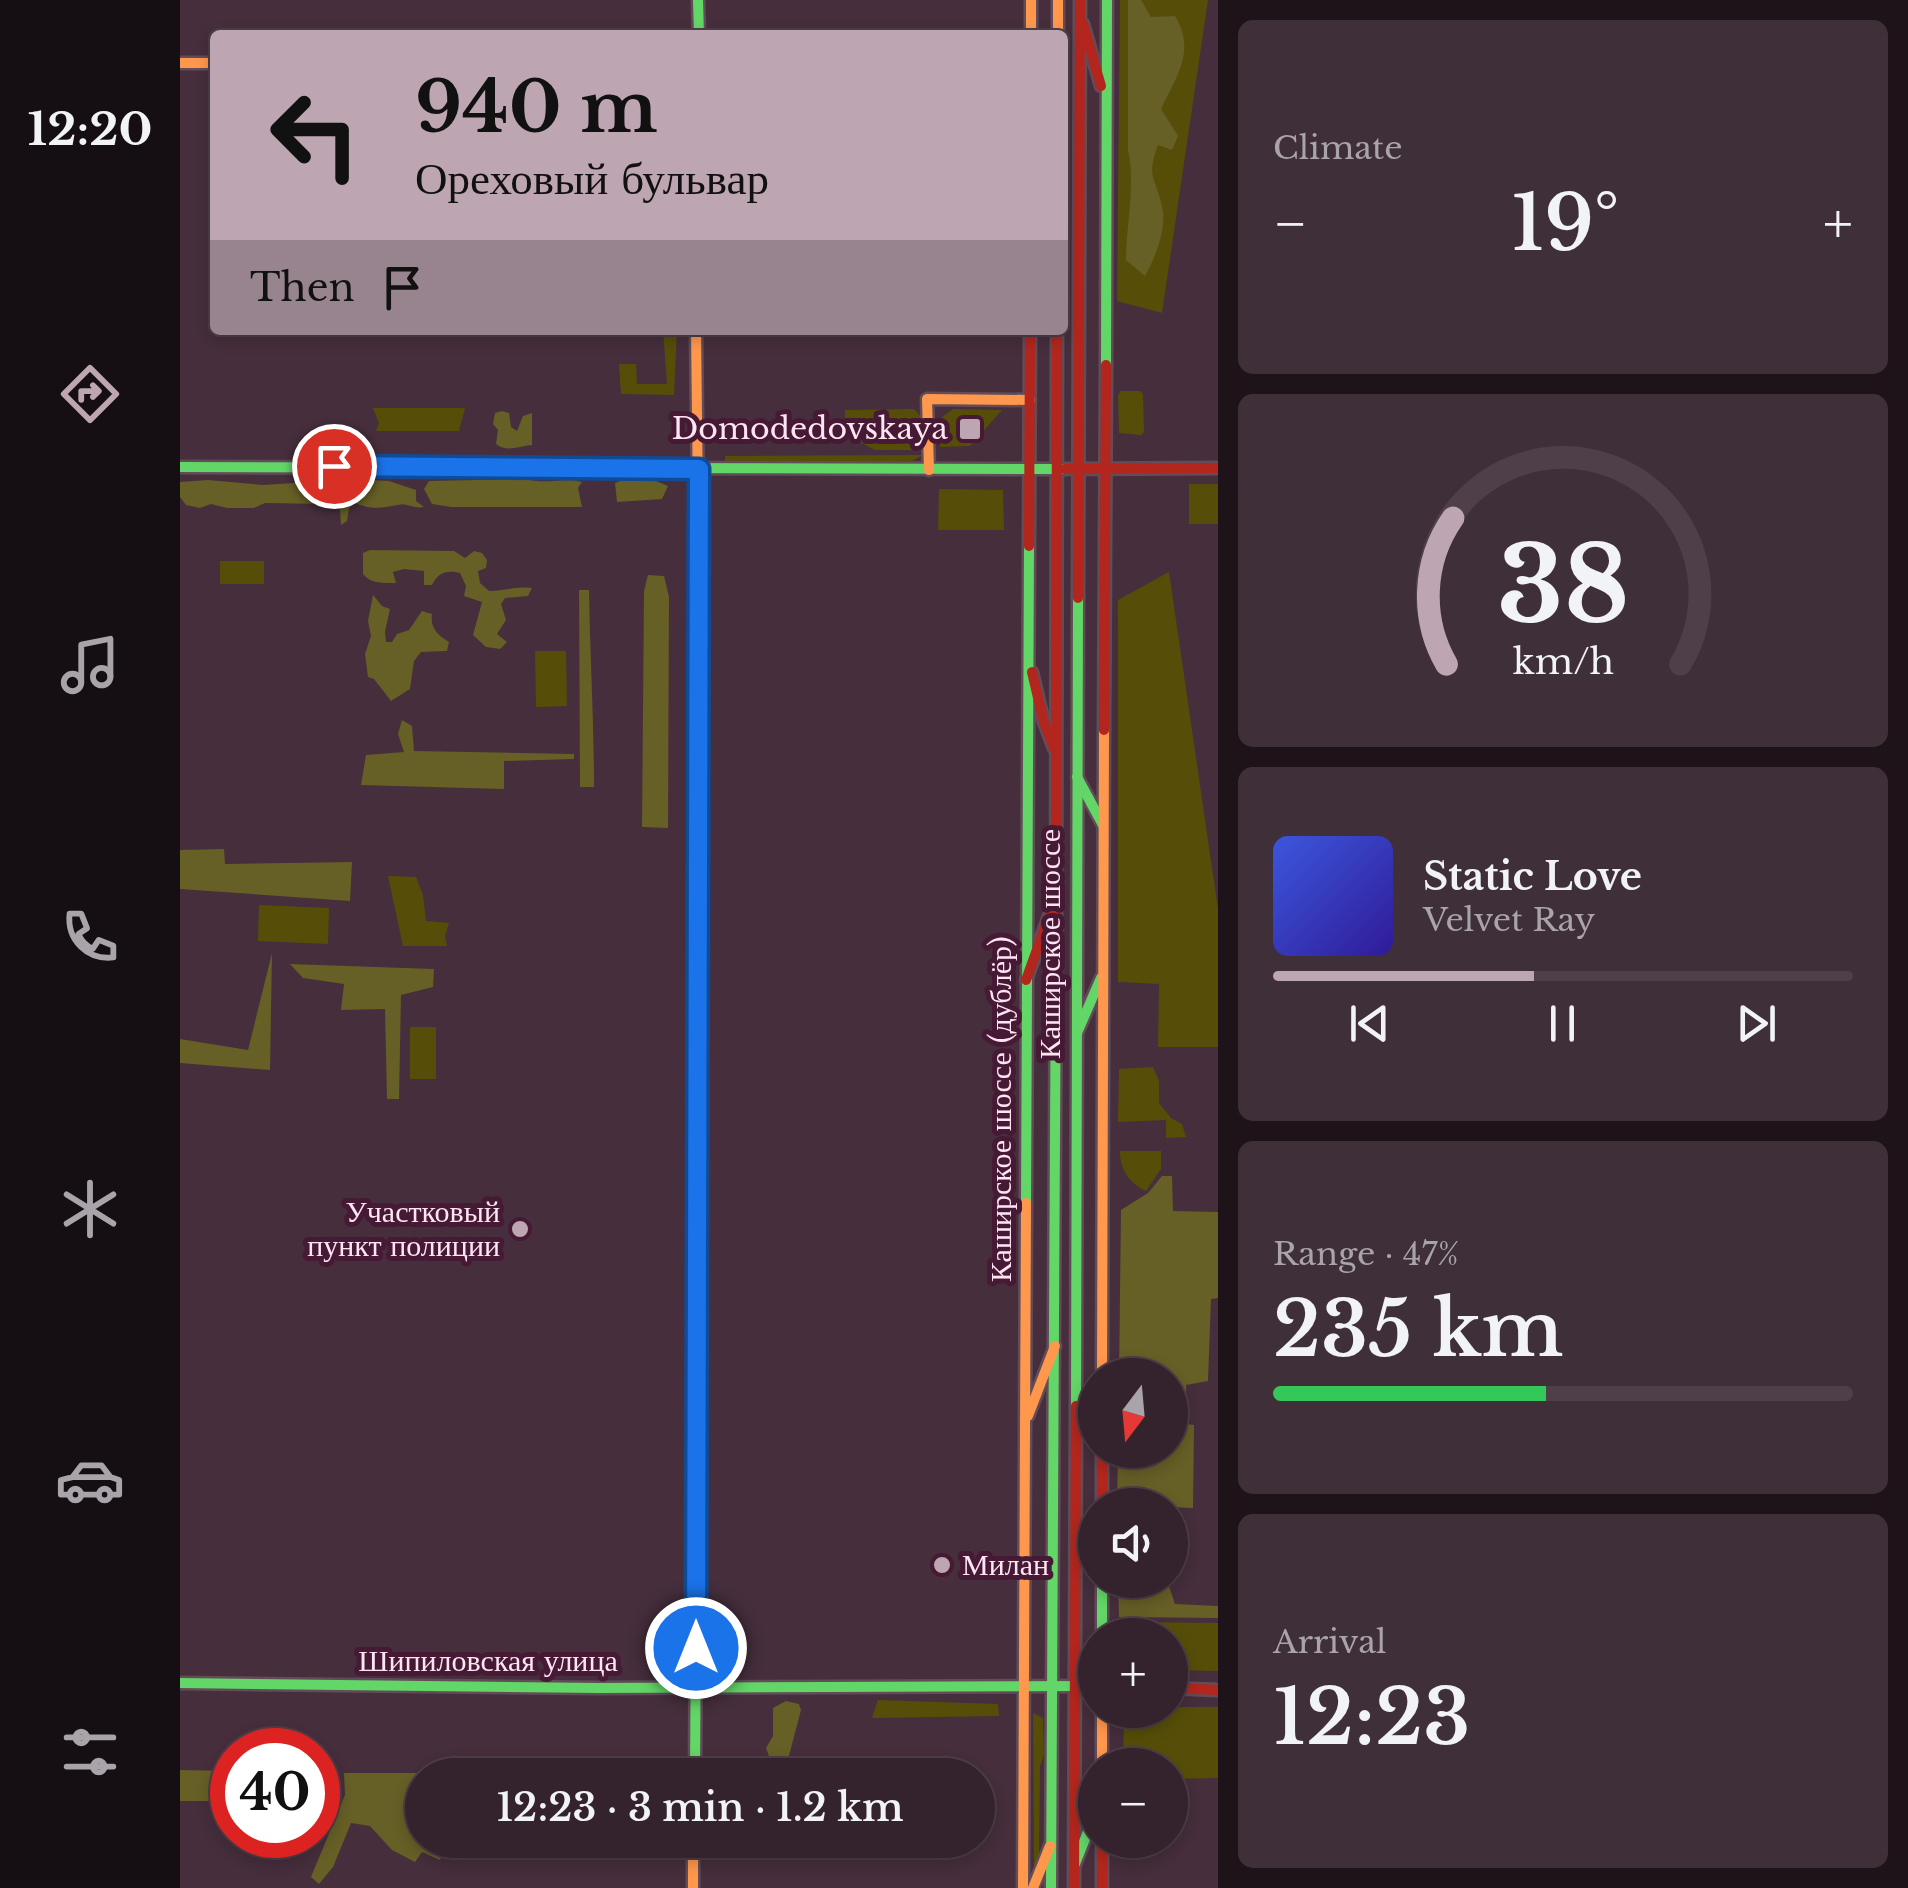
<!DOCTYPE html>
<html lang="en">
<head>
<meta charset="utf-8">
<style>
  body { margin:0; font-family:"Libre Baskerville",serif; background:#3f2f39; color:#f1f3f6; height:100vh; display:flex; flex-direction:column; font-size:38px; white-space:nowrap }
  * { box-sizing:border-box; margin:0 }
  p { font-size:32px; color:#a9a4aa }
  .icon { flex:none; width:55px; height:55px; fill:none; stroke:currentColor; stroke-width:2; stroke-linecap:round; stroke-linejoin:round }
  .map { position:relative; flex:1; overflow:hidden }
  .drawer { display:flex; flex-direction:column; gap:20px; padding:20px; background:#1d1319; width:690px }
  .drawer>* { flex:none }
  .top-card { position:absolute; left:30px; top:30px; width:858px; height:305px; border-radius:10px; box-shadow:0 5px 15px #0003,0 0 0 2px #4e3f49; background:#bea5b2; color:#111; overflow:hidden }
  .needle { width:65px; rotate:196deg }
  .tools { position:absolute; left:898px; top:1358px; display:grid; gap:20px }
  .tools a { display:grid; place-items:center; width:110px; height:110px; border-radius:50%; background:#34222d; box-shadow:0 5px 15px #0003,0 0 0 2px #4e3f49; font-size:50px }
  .speed { position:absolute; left:30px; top:1728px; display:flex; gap:20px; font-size:50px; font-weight:700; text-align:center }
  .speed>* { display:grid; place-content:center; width:130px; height:130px; border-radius:50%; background:#34222d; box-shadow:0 5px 15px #0003,0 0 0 2px #4e3f49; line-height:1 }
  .speed .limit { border:15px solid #d22; background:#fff; color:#111 }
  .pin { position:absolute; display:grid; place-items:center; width:85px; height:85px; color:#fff; margin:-42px; border:5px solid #fff; border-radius:50%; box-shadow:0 2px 10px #0007 }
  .me { position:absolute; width:110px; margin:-55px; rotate:0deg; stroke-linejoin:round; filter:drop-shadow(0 0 8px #0008) }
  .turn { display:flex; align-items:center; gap:35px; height:210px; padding:0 40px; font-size:45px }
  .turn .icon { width:130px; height:130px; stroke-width:2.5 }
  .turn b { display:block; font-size:70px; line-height:85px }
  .then { display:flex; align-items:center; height:95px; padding:0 40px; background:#0003; gap:20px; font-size:38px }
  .big { font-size:75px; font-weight:600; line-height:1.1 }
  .drawer .tile { flex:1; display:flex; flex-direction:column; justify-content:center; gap:15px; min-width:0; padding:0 35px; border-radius:15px; background:#3f2f39 }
  .drawer .dial { align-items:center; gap:0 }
  .dial svg { height:260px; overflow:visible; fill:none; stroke:#4e3f49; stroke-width:7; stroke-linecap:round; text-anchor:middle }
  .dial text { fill:#f1f3f6; stroke:none }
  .song { display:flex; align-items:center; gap:30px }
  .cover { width:120px; height:120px; border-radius:15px; background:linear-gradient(135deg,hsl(230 70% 55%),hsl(250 70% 35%)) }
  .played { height:10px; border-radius:5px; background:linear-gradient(90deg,#bea5b2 45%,#4e3f49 45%) }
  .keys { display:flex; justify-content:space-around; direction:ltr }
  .heat { display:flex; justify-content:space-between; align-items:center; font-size:55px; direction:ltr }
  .charge { height:15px; border-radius:8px; background:linear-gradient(90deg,#34c759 47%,#4e3f49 0) }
  .trip { position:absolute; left:225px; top:1758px; width:590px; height:100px; border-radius:50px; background:#34222d; box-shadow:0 5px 15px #0003,0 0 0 2px #4e3f49; font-weight:600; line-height:100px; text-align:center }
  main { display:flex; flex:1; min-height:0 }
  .menu { display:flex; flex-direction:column; width:180px; justify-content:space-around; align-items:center; background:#150e12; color:#a9a4aa }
  .menu .icon { width:70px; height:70px }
  .menu .on { color:#bea5b2 }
  .menu b { font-size:45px; color:#f1f3f6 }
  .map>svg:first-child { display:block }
  .green { fill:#564e08 }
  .forest { fill:#665f26 }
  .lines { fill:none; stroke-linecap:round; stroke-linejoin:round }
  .fast-casing { stroke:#614c58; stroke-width:15 }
  .slow-casing { stroke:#614c58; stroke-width:15 }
  .jam-casing { stroke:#614c58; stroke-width:15 }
  .fast { stroke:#63d668; stroke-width:10 }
  .slow { stroke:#ff974d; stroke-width:10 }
  .jam { stroke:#b3261e; stroke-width:10 }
  .route-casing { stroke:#114b97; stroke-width:25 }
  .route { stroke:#1a73e8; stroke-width:18 }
  .poi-dot { fill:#bea5b2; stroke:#461934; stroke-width:4 }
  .labels { text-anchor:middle; stroke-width:10; stroke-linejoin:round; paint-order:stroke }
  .poi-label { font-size:30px; fill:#fee5f2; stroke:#461934; text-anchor:end }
  .street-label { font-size:30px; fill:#fee5f2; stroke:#461934 }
</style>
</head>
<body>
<main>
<nav class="menu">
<b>12:20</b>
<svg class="icon on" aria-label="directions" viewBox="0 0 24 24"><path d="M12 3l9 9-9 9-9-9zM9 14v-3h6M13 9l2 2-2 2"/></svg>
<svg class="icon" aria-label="music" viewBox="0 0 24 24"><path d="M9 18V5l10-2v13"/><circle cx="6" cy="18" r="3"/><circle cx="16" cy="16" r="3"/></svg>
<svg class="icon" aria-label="phone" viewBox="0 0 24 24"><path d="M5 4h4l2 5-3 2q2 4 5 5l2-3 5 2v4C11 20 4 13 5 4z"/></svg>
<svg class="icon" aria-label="climate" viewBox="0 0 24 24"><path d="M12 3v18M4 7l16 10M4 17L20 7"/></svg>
<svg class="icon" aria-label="car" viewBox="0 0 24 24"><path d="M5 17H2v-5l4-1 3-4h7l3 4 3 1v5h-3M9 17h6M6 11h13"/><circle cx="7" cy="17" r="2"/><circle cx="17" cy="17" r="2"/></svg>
<svg class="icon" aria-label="filters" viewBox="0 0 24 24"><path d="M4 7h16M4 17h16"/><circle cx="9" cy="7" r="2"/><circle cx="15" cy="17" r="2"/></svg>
</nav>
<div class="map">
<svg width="1038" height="1888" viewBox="0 0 1038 1888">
  <rect width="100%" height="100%" fill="#462e3c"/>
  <g class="green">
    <path d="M940 0H1028L982 313 937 301Z"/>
    <path d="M483 330H497L494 395 441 394 439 364H456L457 384H487Z"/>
    <path d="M941 391H960L963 394 964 432 961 435 939 433 938 395Z"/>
    <path d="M193 408H285L279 431H196L199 423Z"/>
    <path d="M734 409 744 420 743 450H695L665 434V410Z"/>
    <path d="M773 409 822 410 790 446 760 447 761 418Z"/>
    <path d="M743 455 732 461 545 462V456Z"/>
    <rect x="1009" y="484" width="29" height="40"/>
    <path d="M759 489 823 490 824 530H758Z"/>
    <rect x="40" y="561" width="44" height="23"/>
    <path d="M989 572 1038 909V1047H978L979 984 938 982V600Z"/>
    <path d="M355 651H386L387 706 356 707Z"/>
    <path d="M208 876 236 877 243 895 246 921 269 923 265 936 267 946H223Z"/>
    <path d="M79 905 149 908 148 944 78 941Z"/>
    <rect x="230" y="1027" width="26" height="52"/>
    <path d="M973 1067 979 1081V1103L991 1118 1002 1124 1006 1137 986 1138V1120L938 1122 939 1069Z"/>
    <path d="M940 1151H981V1169L966 1191C949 1183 940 1170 940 1151Z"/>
    <path d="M940 1622 1038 1623V1671L990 1670V1635H940Z"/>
    <path d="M698 1700 818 1704 819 1716 692 1718Z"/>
    <path d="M990 1707H1038V1778L990 1779V1765H943L944 1716 950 1710H990Z"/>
    <path d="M853 1713 863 1718 864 1754 860 1766 859 1856 854 1875Z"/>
  </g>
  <g class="forest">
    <path d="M948 0H961L971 17 995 16C1016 50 997 76 981 109L998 136 992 150 978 145C966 178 975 175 982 206 987 229 976 256 965 276L946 260C946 227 956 181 948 151Z"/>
    <path d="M322 411 329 413 331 427 337 431 343 416 352 413V445C339 446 327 453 316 444L318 430 313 424 315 413Z"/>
    <path d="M469 478 488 486 482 499 437 502 435 483 445 479Z"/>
    <path d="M166 479 179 488 189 480 209 481 236 490V501L244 507C233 509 228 503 218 505 201 508 192 510 175 503L169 508 167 521 161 525 160 509 166 502 159 490 160 483Z"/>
    <path d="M347 479C366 485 383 477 402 482L398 488 402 507H271L252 504 244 489 249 481Z"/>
    <path d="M28 480 83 485 143 481 147 488 146 504 85 503 74 508H47L31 504 20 508 6 505 0 497V482Z"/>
    <path d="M190 550 274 551 285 558 294 551 302 553 307 560 306 568 298 571 300 583 309 591C325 591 335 586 352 588L348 596 325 598 321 604 326 620 317 634 327 642 320 649 306 647 293 635 302 602 284 596 286 586 280 573C266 570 259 572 252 585H244V571L224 569 213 572 216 583C204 583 191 584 183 574V553Z"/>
    <path d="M468 575 484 576 489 597 488 828 462 827 464 591Z"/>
    <path d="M399 590H409C410 656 414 721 414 787H400Z"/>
    <path d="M193 595 202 606 210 609 205 632 206 642H212L217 634 229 630 242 611 252 614C250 627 257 635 269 642L267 651 241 652 234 661 230 689 211 701 194 679 188 677 185 654 191 636 188 621Z"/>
    <path d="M222 720 232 726 234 751 394 754V759L324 761V789L181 785 186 755 224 752 218 734Z"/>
    <path d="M44 849 45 864 172 862 170 901 0 889V850Z"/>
    <path d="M92 953 90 1070 0 1063V1039L68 1050Z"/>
    <path d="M110 964 254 969 253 987 221 995 219 1099H207L205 1009 161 1010 164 984 123 978Z"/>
    <path d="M982 1176H992L993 1211 1038 1212V1298L1031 1299 1028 1381 1006 1385 1007 1424 1014 1425 1013 1508 937 1505 938 1450H990V1375H939L941 1210 968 1193Z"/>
    <path d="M938 1580H987L995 1604 1038 1606V1618L939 1617Z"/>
    <path d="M606 1701 619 1704 621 1710 606 1767 594 1770 586 1748 593 1736V1708Z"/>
    <path d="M0 1770 52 1771V1801H0Z"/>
    <path d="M164 1773H293L306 1775H242V1840H267L260 1860 242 1852 235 1862 212 1850 190 1826 171 1823 153 1867 139 1884 131 1877 165 1795Z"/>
  </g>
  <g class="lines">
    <defs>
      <g id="fast">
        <path d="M518 0 519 35"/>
        <path d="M926 365 927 0"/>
        <path d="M0 467 884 469"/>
        <path d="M897 777 923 825"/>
        <path d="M897 1033 921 978"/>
        <path d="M846 1203 849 546"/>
        <path d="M896 1406 898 598"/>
        <path d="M922 1580V1635"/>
        <path d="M0 1683 419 1688 915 1686"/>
        <path d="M515 1775 518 1294"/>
        <path d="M895 1864 915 1814"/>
        <path d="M871 1888 876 947"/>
      </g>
      <g id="slow">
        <path d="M851 0V35"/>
        <path d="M878 0V35"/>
        <path d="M0 63H35"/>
        <path d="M516 330 521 763"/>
        <path d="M749 470 747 399 850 400"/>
        <path d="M922 1375 924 730"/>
        <path d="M848 1416 875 1346"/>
        <path d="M922 1710V1765"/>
        <path d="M513 1840V1888"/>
        <path d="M843 1888 846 1203"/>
        <path d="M853 1888 870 1846"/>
      </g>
      <g id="jam">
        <path d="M903 24 921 86"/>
        <path d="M884 469 1038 468"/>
        <path d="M849 546 850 330"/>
        <path d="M898 598 900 0"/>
        <path d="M852 672 863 719 874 748"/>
        <path d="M924 730 926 365"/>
        <path d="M876 947 877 330"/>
        <path d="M846 980 875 900"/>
        <path d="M518 1294 521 763"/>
        <path d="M922 1450V1505"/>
        <path d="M990 1688 1038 1690"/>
        <path d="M922 1840V1888"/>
        <path d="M894 1888 896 1406"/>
      </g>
    </defs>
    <use href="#fast" class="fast-casing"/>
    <use href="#slow" class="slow-casing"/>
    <use href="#jam" class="jam-casing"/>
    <use href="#fast" class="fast"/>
    <use href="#slow" class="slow"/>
    <use href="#jam" class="jam"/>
  </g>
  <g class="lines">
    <defs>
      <path id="route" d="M154 466 519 469 516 1648"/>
    </defs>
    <use href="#route" class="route-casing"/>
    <use href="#route" class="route"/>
  </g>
  <g class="poi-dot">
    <rect x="778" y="417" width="24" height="24" rx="5"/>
    <circle cx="340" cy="1229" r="10"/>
    <circle cx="762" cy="1565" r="10"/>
  </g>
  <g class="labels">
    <g class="poi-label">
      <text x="768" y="439">Domodedovskaya</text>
      <text x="320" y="1222">Участковый<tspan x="320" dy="34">пункт полиции</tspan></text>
      <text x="782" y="1575" text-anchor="start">Милан</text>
    </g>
    <g class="street-label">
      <text transform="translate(870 944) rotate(-90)" y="10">Каширское шоссе</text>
      <text transform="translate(821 1109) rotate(-90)" y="10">Каширское шоссе (дублёр)</text>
      <text x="308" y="1671">Шипиловская улица</text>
    </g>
  </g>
</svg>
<div class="tools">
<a><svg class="needle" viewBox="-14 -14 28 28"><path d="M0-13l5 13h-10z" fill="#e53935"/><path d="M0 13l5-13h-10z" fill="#a9a4aa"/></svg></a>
<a><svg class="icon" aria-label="sound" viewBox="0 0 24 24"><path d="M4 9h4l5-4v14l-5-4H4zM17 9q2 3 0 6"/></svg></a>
<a>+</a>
<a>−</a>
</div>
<div class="speed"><div class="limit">40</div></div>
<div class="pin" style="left:154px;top:466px;background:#d93025"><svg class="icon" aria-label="arrive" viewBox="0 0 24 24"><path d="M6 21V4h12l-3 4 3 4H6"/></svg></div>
<svg class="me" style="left:516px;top:1648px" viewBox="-20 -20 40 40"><circle r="17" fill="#1a73e8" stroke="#fff" stroke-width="3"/><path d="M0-11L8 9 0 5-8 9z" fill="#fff"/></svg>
<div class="trip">12:23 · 3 min · 1.2 km</div>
<div class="top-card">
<div class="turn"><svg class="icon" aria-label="left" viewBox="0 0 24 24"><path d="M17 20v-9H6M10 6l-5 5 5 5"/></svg><div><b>940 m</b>Ореховый бульвар</div></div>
<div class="then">Then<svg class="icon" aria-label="arrive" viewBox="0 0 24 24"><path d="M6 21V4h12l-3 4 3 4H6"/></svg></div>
</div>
</div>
<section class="drawer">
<div class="tile"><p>Climate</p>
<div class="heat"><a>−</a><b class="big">19°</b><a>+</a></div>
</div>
<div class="tile dial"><svg viewBox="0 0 100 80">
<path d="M14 69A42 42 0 1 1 86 69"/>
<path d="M14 69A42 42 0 0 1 16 24" stroke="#bea5b2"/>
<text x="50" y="56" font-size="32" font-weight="700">38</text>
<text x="50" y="72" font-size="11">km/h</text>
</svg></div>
<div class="tile">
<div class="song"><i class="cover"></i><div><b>Static Love</b><p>Velvet Ray</p></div></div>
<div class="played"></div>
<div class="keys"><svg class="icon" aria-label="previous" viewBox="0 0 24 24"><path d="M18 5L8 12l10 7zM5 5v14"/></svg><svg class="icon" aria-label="pause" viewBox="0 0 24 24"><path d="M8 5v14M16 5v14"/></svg><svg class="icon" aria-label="next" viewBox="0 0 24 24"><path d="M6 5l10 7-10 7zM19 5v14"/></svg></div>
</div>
<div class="tile"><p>Range · 47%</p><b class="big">235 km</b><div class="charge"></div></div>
<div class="tile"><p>Arrival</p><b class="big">12:23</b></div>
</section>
</main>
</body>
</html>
